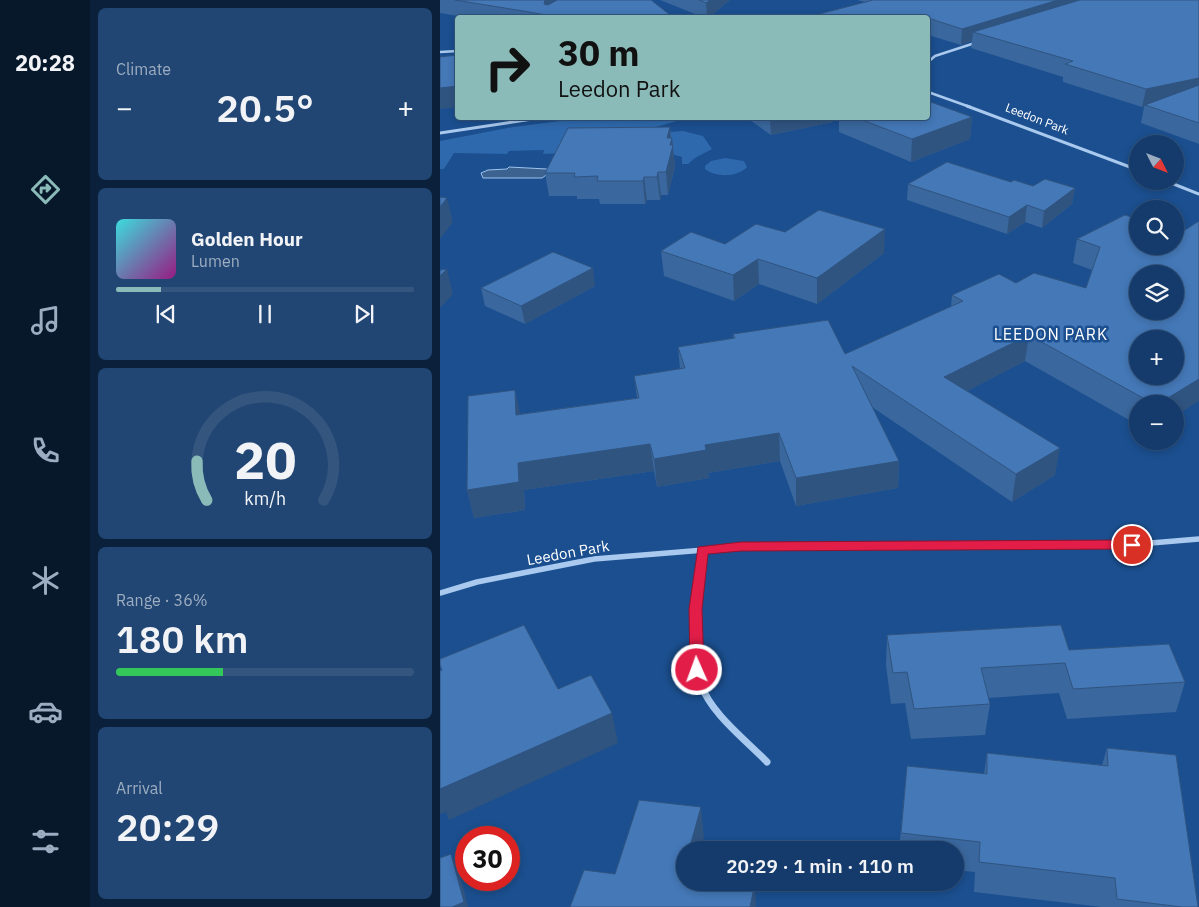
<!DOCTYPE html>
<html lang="en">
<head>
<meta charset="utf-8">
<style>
  body { margin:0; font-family:"IBM Plex Sans",sans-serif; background:#214673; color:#f1f3f6; height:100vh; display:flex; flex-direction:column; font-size:19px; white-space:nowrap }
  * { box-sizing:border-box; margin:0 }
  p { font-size:16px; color:#9dadc1 }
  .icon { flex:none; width:28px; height:28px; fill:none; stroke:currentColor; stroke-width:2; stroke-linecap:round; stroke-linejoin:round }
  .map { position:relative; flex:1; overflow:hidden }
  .sheet { display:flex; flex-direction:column; gap:8px; padding:8px; background:#0b203b; width:350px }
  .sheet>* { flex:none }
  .guide { position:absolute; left:15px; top:15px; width:475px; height:105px; border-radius:5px; box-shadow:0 2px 8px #0003,0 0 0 1px #33557e; background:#8bbbb9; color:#111; overflow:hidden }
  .needle { width:32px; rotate:132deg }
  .controls { position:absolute; left:689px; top:135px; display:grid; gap:10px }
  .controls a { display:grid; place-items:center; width:55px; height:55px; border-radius:50%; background:#143b6b; box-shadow:0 2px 8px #0003,0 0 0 1px #33557e; font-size:25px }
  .speed { position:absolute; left:15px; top:826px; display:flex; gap:10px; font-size:25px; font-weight:700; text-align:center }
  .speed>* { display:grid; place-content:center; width:65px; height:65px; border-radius:50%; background:#143b6b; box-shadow:0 2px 8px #0003,0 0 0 1px #33557e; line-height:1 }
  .speed .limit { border:8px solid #d22; background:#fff; color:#111 }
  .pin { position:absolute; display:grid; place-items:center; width:42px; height:42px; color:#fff; margin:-21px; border:2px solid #fff; border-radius:50%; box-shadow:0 1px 5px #0007 }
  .me { position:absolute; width:55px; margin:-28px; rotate:358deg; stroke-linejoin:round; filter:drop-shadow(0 0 4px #0008) }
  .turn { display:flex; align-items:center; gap:18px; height:105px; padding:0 20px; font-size:22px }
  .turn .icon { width:65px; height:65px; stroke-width:2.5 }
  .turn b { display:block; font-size:35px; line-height:42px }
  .big { font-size:38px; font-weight:600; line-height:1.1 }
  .sheet .card { flex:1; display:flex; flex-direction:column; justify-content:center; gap:8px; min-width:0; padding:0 18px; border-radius:8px; background:#214673 }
  .sheet .dial { align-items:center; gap:0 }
  .dial svg { height:130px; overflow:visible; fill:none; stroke:#33557e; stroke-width:7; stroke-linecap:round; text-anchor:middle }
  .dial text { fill:#f1f3f6; stroke:none }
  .song { display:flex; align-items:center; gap:15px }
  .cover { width:60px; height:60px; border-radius:8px; background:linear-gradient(135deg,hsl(180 70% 55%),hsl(310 70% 35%)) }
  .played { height:5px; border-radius:2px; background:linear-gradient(90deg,#8bbbb9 15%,#33557e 15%) }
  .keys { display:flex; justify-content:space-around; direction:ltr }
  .heat { display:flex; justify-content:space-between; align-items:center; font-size:28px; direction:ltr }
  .charge { height:8px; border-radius:4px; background:linear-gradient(90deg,#34c759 36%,#33557e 0) }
  .trip { position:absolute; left:236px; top:841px; width:288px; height:50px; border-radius:25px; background:#143b6b; box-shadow:0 2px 8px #0003,0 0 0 1px #33557e; font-weight:600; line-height:50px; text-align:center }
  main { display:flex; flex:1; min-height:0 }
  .dock { display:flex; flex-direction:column; width:90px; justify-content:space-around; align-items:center; background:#08182b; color:#9dadc1 }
  .dock .icon { width:35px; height:35px }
  .dock .selected { color:#8bbbb9 }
  .dock b { font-size:22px; color:#f1f3f6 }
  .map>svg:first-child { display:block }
  .green { fill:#2e69ad }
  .water { fill:#3c6290; stroke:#9cc4f0 }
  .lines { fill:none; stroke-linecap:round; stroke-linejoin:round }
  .minor-far3 { stroke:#a9c9ee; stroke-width:2.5 }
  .minor-far2 { stroke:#a9c9ee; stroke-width:3 }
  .minor-far1 { stroke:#a9c9ee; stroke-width:5.5 }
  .minor { stroke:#a9c9ee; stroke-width:7 }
  .wall { fill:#3a679d }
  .shaded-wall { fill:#305480 }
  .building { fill:#4478b7; stroke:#305480; fill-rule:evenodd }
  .route { fill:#e11d48; stroke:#92132f }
  .labels { text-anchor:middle; stroke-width:5; stroke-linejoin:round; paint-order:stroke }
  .far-street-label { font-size:12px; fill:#fff; stroke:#1b4f8f }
  .street-label { font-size:15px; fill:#fff; stroke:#1b4f8f }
  .neighbourhood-label { font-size:16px; letter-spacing:1px; fill:#fff; stroke:#1b4f8f }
</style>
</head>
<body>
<main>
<nav class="dock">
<b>20:28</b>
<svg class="icon selected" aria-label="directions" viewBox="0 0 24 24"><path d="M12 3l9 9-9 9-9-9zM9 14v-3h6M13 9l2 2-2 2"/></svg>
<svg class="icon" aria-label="music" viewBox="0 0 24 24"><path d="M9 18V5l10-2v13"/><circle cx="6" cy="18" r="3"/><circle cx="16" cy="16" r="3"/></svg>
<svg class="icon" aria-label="phone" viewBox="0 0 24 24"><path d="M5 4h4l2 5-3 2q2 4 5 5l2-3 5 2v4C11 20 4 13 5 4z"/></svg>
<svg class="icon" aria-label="climate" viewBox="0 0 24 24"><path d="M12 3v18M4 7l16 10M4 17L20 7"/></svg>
<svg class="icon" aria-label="car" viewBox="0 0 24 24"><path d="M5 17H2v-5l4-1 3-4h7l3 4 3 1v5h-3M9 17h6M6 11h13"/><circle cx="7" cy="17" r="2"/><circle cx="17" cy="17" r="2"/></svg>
<svg class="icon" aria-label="filters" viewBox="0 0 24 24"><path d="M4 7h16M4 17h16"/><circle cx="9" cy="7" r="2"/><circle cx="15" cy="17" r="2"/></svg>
</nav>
<section class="sheet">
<div class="card"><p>Climate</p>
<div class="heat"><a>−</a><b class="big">20.5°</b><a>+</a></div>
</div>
<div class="card">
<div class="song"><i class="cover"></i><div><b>Golden Hour</b><p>Lumen</p></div></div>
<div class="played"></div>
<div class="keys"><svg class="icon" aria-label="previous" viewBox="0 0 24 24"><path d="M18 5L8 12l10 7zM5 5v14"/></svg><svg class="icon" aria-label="pause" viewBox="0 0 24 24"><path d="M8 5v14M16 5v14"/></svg><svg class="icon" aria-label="next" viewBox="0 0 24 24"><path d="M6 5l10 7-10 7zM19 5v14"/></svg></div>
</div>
<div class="card dial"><svg viewBox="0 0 100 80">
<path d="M14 69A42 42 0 1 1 86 69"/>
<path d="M14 69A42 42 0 0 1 8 45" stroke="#8bbbb9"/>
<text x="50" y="56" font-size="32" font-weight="700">20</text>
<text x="50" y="72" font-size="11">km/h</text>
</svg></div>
<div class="card"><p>Range · 36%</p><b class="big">180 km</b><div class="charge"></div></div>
<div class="card"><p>Arrival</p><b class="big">20:29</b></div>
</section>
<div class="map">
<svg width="759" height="907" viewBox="0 0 759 907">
  <rect width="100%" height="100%" fill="#1b4f8f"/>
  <g class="green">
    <path d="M144 118H234L237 121 122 153 103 154 104 150 69 151 67 154 14 153 4 169H0V141L73 127Z"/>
    <path d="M243 131 263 136 272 149 255 158 248 164H242V157L231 154 217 133Z"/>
    <path d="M285 158 304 161 307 167C298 177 276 178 265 169V166L271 161Z"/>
  </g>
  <path class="water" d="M69 167 107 169 109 173 102 178H43L41 173 48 170 67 169Z"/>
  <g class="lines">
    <g class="minor-far3">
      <path d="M0 52 18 51"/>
      <path d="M488 62 495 56 538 42"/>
      <path d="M488 92 530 107"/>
    </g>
    <g class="minor-far2">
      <path d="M527 106 698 170"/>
      <path d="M0 133 99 118"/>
      <path d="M726 181 759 194"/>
    </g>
    <g class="minor-far1">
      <path d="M0 593 37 582 154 559 301 547 675 546 759 539"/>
      <path d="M255 631 262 550"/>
    </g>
    <path class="minor" d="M255 630C255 648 256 667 261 684 270 713 307 741 327 762"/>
  </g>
  <g class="wall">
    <path d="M0 0H211L234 18H30L0 13Z"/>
    <path d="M220 0H290L268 18H265Z"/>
    <path d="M417 0H759V144L701 123 704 107H702L623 82V77L531 48 532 41 521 45 488 35V18Z"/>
    <path d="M532 117 530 139 471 162 399 132V118Z"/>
    <path d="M307 118H393V122L331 135Z"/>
    <path d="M230 127 231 138H232L235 167 228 195H221L220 200H207L205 204H160L159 199H137V196H109L105 173Z"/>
    <path d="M571 182 593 186 635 188 632 204 602 228 585 222 567 234 467 200 468 184Z"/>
    <path d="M685 215 735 404H698V425L585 361 527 391 615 475 572 502 432 407 459 461 458 488 356 506 340 461 268 473 269 478 217 487 214 471 84 490 85 510 34 518 27 490 80 414 197 398 194 376 240 369 238 347 293 338V334L405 354 511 307 512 295 576 283 646 288 652 270 633 263 637 239Z"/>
    <path d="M345 232 444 253 377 304 319 284 294 301 224 276 221 251 285 244Z"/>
    <path d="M155 286 85 324 45 306 41 288Z"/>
    <path d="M447 635 629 650 745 682 736 712 627 719 619 693 548 698 550 704 545 735 471 739 465 703 451 704 446 665Z"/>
    <path d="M667 748 758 907H662L534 892 535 872 515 870V850H459L467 766 544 774 547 753 662 765Z"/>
  </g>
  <g class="shaded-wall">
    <path d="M105 0H134L107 15 104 4Z"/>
    <path d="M270 0H290L268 18H267L266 3Z"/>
    <path d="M618 0H724L533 32 532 41 521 45 522 29Z"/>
    <path d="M759 78V95L705 105 704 107H702L706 89Z"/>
    <path d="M18 86V107L0 109V88Z"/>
    <path d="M532 117 530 139 471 162 472 139Z"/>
    <path d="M340 118H393V122L331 135 330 120Z"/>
    <path d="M230 127 231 141 232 138 235 167 228 195 226 172 227 138Z"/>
    <path d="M218 172 221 195 220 200 217 177Z"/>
    <path d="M204 177 207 200 205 204 203 181Z"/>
    <path d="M635 188 632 204 602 228 604 211Z"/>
    <path d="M7 198 13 222 0 239V207Z"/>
    <path d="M587 205 585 222 567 234 569 217Z"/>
    <path d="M445 229 444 253 377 304V278Z"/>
    <path d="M318 259 319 284 294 301 293 275Z"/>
    <path d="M153 268 155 286 85 324 81 306Z"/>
    <path d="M7 269 13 294 0 308V276Z"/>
    <path d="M589 335 585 361 502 404 504 377Z"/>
    <path d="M759 379V401L735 416V404H718Z"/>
    <path d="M75 390 81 417 76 415Z"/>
    <path d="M339 433 340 461 268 473 269 478 217 487 214 459 265 445Z"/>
    <path d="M210 444 214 471 84 490 85 510 34 518 27 490 78 463Z"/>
    <path d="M620 448 615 475 572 502 576 474Z"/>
    <path d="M459 461 458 488 356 506V478Z"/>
    <path d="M172 713 178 743 9 820 6 812 0 814V789Z"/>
    <path d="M261 807 264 837 261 850H249Z"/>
    <path d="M11 854 22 883 28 907H12Z"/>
    <path d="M315 883 316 907H310Z"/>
  </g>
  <g class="building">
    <path d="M15 0H105L104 4 108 5 117 0H211L234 18H116L117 17 83 11Z"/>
    <path d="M259 0H270L266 3Z"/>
    <path d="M433 0H618L522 29 488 18H364Z"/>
    <path d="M640 0H759V78L706 89 625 64 633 61 533 32Z"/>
    <path d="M17 55 18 86 0 88V57Z"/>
    <path d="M759 85V123L705 105Z"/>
    <path d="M488 101 532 117 472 139 417 118H488Z"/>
    <path d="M328 118H340L330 120Z"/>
    <path d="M230 127 227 138H232L230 145H233L226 172H218L217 177H204L203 181H157L158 176 134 177 135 173H105L128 128Z"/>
    <path d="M507 162 571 182 574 180 593 186 605 179 635 188 604 211 587 205 569 217 468 184Z"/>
    <path d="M0 197 7 198 0 207Z"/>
    <path d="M379 210 445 229 377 278 318 259 293 275 221 251 251 232 285 244 316 224 345 232Z"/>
    <path d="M685 215 698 219V246H735V234L737 235 759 221V379L718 404H714L589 335 504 377 620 448 576 474 412 366 459 461 356 478 339 433 265 445 266 450 214 459 210 444 78 463 79 482 27 490 28 396 75 390 76 415 199 398 194 376 245 368 238 347 295 338 293 334 388 320 405 354 523 301 512 295 559 274 576 283 594 273 646 288 660 247 637 239ZM698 274H735V311H698ZM698 339H735V376H698Z"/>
    <path d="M113 252 153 268 81 306 41 288Z"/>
    <path d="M7 269 0 276V270Z"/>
    <path d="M84 625 118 689 151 675 172 713 0 789V671L2 670 0 665V659Z"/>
    <path d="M621 625 629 650 729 644 745 682 633 689 625 663 541 668 550 704 474 709 467 672 453 673 447 635Z"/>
    <path d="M667 748 736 755 758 907H742L677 899 675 878 539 862 540 842 461 833 467 766 547 774V753L668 766Z"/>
    <path d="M199 800 261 807 249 850H245V866L243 873 245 874V882H310L315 883 310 907H130L144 870 175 874Z"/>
    <path d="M11 854 24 902 12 907H0V858Z"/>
  </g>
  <path class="route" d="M692 540 698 545 692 549 301 551 268 554 262 609 264 670 262 674 257 675 252 674 250 670 249 609 258 547 301 542Z"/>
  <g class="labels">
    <g class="far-street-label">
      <text transform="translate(597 119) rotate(21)" y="4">Leedon Park</text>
    </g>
    <g class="street-label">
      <text transform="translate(128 553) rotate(-10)" y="5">Leedon Park</text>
    </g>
    <g class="neighbourhood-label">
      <text x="611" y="340">LEEDON PARK</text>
    </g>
  </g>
</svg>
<div class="controls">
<a><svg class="needle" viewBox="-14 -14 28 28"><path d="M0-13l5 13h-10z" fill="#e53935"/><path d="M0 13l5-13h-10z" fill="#9dadc1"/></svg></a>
<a><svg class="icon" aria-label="search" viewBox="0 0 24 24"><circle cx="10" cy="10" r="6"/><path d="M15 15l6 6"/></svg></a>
<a><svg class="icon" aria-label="layers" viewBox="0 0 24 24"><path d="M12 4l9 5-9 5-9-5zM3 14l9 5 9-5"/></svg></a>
<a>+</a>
<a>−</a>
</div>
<div class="speed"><div class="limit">30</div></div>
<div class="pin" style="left:692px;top:545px;background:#d93025"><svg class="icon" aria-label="arrive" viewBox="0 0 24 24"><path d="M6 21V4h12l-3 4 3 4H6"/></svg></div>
<svg class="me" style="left:257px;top:670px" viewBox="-20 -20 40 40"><circle r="17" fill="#e11d48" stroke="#fff" stroke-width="3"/><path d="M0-11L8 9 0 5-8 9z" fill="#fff"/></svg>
<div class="trip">20:29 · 1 min · 110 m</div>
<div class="guide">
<div class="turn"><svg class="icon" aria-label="right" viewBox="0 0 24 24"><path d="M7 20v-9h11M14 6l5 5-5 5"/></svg><div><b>30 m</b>Leedon Park</div></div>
</div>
</div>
</main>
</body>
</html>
